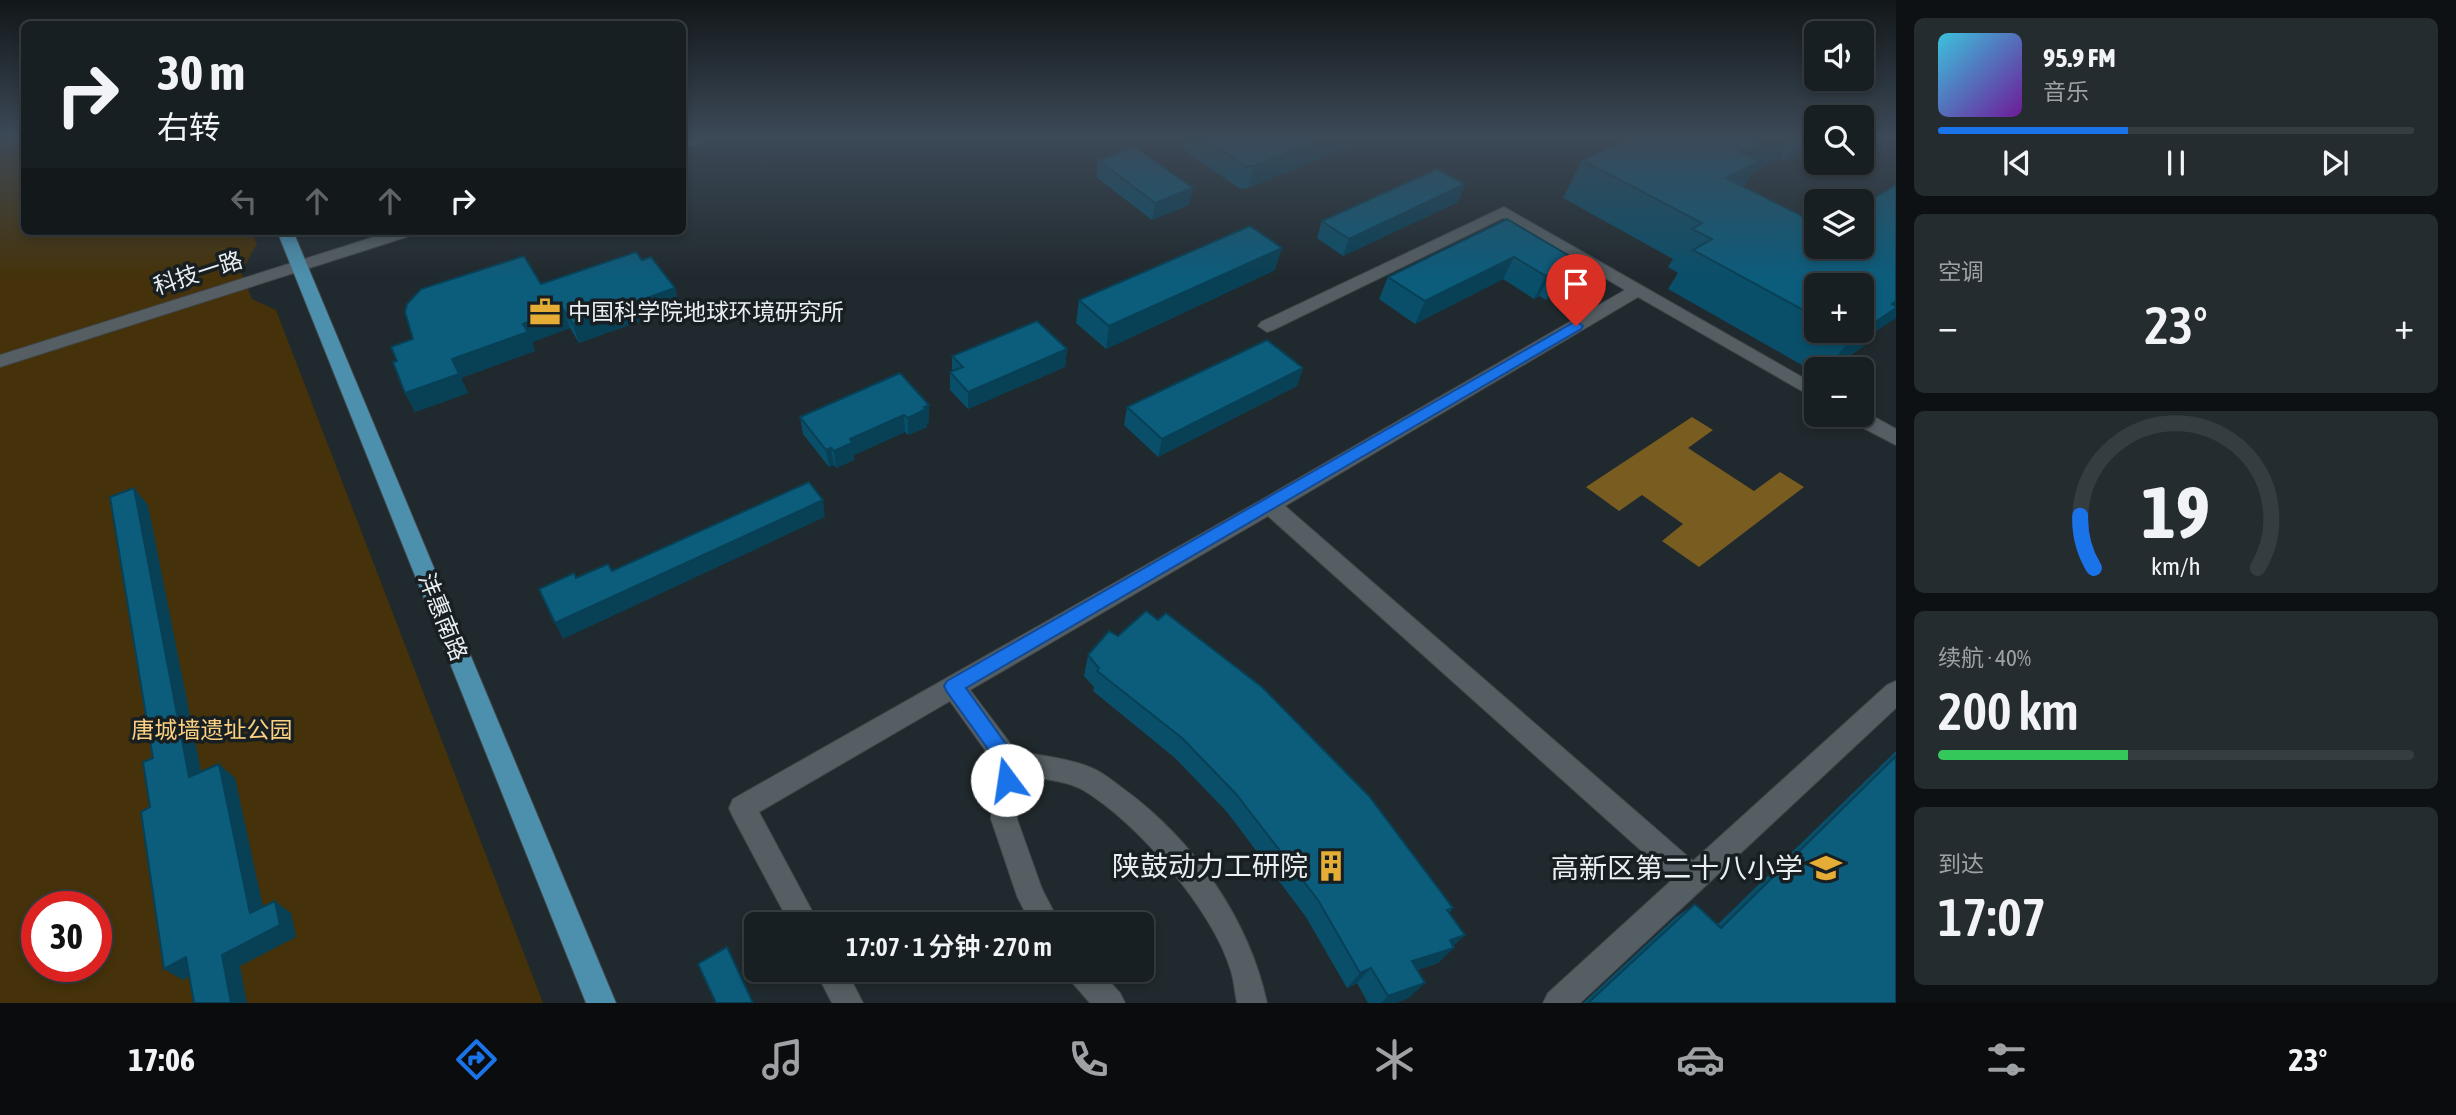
<!DOCTYPE html>
<html lang="zh">
<head>
<meta charset="utf-8">
<style>
  body { margin:0; font-family:"Asap Condensed","Noto Sans SC",sans-serif; background:#252c2f; color:#f1f3f6; height:100vh; display:flex; flex-direction:column; font-size:26px; white-space:nowrap }
  * { box-sizing:border-box; margin:0 }
  p { font-size:23px; color:#9fa2a5 }
  .icon { flex:none; width:38px; height:38px; fill:none; stroke:currentColor; stroke-width:2; stroke-linecap:round; stroke-linejoin:round }
  .map { position:relative; flex:1; overflow:hidden }
  .details { display:flex; flex-direction:column; gap:18px; padding:18px; background:#0d1113; width:560px }
  .details>* { flex:none }
  .hud { position:absolute; left:21px; top:21px; width:665px; height:214px; border-radius:10px; box-shadow:0 4px 10px #0003,0 0 0 2px #363d40; background:#181f22; color:#f1f3f6; overflow:hidden }
  .buttons { position:absolute; left:1804px; top:21px; display:grid; gap:14px }
  .buttons a { display:grid; place-items:center; width:70px; height:70px; border-radius:10px; background:#181f22; box-shadow:0 4px 10px #0003,0 0 0 2px #363d40; font-size:35px }
  .speed { position:absolute; left:21px; top:891px; display:flex; gap:14px; font-size:35px; font-weight:700; text-align:center }
  .speed>* { display:grid; place-content:center; width:91px; height:91px; border-radius:50%; background:#181f22; box-shadow:0 4px 10px #0003,0 0 0 2px #363d40; line-height:1 }
  .speed .limit { border:10px solid #d22; background:#fff; color:#111 }
  .pin { position:absolute; display:grid; place-items:center; width:60px; height:60px; color:#fff; margin:-72px -30px; border-radius:50% 50% 50% 0; rotate:-45deg; box-shadow:0 0 7px #0007 }
  .pin .icon { rotate:45deg }
  .me { position:absolute; width:77px; margin:-38px; rotate:346deg; stroke-linejoin:round; filter:drop-shadow(0 0 5px #0008) }
  .turn { display:flex; align-items:center; gap:24px; height:147px; padding:0 21px; font-size:32px }
  .turn .icon { width:91px; height:91px; stroke-width:2.5 }
  .turn b { display:block; font-size:49px; line-height:60px }
  .lanes { display:flex; align-items:center; height:66px; padding:0 21px; background:#0003; justify-content:center; gap:35px; direction:ltr }
  .lanes .off { opacity:.35 }
  .big { font-size:52px; font-weight:600; line-height:1.1 }
  .details .widget { flex:1; display:flex; flex-direction:column; justify-content:center; gap:10px; min-width:0; padding:0 24px; border-radius:10px; background:#252c2f }
  .details .dial { align-items:center; gap:0 }
  .dial svg { height:182px; overflow:visible; fill:none; stroke:#363d40; stroke-width:7; stroke-linecap:round; text-anchor:middle }
  .dial text { fill:#f1f3f6; stroke:none }
  .song { display:flex; align-items:center; gap:21px }
  .cover { width:84px; height:84px; border-radius:10px; background:linear-gradient(135deg,hsl(190 70% 55%),hsl(280 70% 35%)) }
  .played { height:7px; border-radius:4px; background:linear-gradient(90deg,#1a73e8 40%,#363d40 40%) }
  .keys { display:flex; justify-content:space-around; direction:ltr }
  .heat { display:flex; justify-content:space-between; align-items:center; font-size:38px; direction:ltr }
  .charge { height:10px; border-radius:5px; background:linear-gradient(90deg,#34c759 40%,#363d40 0) }
  .trip { position:absolute; left:744px; top:912px; width:410px; height:70px; border-radius:10px; background:#181f22; box-shadow:0 4px 10px #0003,0 0 0 2px #363d40; font-weight:600; line-height:70px; text-align:center }
  .tab-bar { display:flex; height:112px; justify-content:space-around; align-items:center; background:#0a0c0e; color:#9fa2a5 }
  .tab-bar .icon { width:49px; height:49px }
  .tab-bar .current { color:#1a73e8 }
  .tab-bar b { font-size:32px; color:#f1f3f6 }
  main { display:flex; flex:1; min-height:0 }
  .map>svg:first-child { display:block }
  .green { fill:#45320a; fill-rule:evenodd }
  .water { fill:#795c20 }
  .lines { fill:none; stroke-linecap:round; stroke-linejoin:round }
  .minor-casing { stroke:#40464a; stroke-width:2 }
  .tertiary-casing { stroke:#40464a; stroke-width:2 }
  .primary-casing { stroke:#40464a; stroke-width:2 }
  .minor { fill:#555e63; fill-rule:evenodd }
  .tertiary { fill:#555e63; fill-rule:evenodd }
  .primary { fill:#4d90ae; fill-rule:evenodd }
  .wall { fill:#0a4f6a; fill-rule:evenodd }
  .shaded-wall { fill:#084056 }
  .building { fill:#0c5c7b; stroke:#084056; stroke-width:2 }
  .route { fill:#1a73e8; stroke:#114b97; stroke-width:2 }
  .labels { text-anchor:middle; stroke-width:7; stroke-linejoin:round; paint-order:stroke }
  .street-label { font-size:23px; fill:#e9eef1; stroke:#171f23 }
  .poi-label { font-size:23px; fill:#e9eef1; stroke:#171f23; text-anchor:start }
  .park-label { font-size:23px; fill:#fcd181; stroke:#171f23 }
  .near-poi-label { font-size:28px; fill:#e9eef1; stroke:#171f23; text-anchor:end }
</style>
</head>
<body>
<main>
<div class="map">
<svg width="1896" height="1003" viewBox="0 0 1896 1003">
  <rect width="100%" height="100%" fill="#20292d"/>
  <path class="green" d="M0 137H24V231H252L257 244 241 272 252 299 276 310 543 1003H0ZM37 906H96V966H37Z"/>
  <path class="water" d="M1692 417 1713 430 1688 448 1754 491 1780 472 1804 487 1699 567 1662 541 1683 524 1642 495 1619 511 1586 487Z"/>
  <g class="lines">
    <defs>
      <g id="minor">
        <path d="M1504 207 1816 385V399L1638 297 1285 506 1693 861 1887 685 1896 681V708L1580 1003H1543L1548 993 1673 879 1268 516 970 690 1016 751C1040 756 1071 758 1094 769 1105 774 1115 783 1125 790 1194 841 1249 919 1267 1003H1237C1235 993 1234 981 1231 971 1214 911 1137 822 1083 790 1066 780 1039 779 1020 775L1017 819 1042 889 1060 924H1031L1017 896 991 819 995 764 950 701 759 812 819 924H790L733 817 729 808 733 799 1263 499 1625 290 1503 218 1273 330 1267 332 1258 326 1261 322Z"/>
        <path d="M1862 410 1896 429V445L1848 420 1845 415H1862Z"/>
        <path d="M815 970H846L863 1003H832Z"/>
        <path d="M1065 970H1099L1120 993 1125 1003H1090L1070 980Z"/>
      </g>
      <g id="tertiary">
        <path d="M691 137H714L682 149V140Z"/>
        <path d="M393 231H418L416 234 0 367V355Z"/>
      </g>
      <path id="primary" d="M277 231H293L616 1003H586Z"/>
    </defs>
    <use href="#minor" class="minor-casing"/>
    <use href="#tertiary" class="tertiary-casing"/>
    <use href="#primary" class="primary-casing"/>
    <use href="#minor" class="minor"/>
    <use href="#tertiary" class="tertiary"/>
    <use href="#primary" class="primary"/>
  </g>
  <g class="wall">
    <path d="M1187 137H1367L1366 140 1248 188 1240 189 1184 150Z"/>
    <path d="M1631 137H1816L1784 161 1779 158 1753 172 1743 187 1816 247 1896 185V318L1877 330 1864 346 1830 369H1816V373L1668 289 1678 273 1668 267 1673 259 1563 198 1582 160ZM1816 285 1862 331H1816Z"/>
    <path d="M1098 160 1189 205 1152 220 1096 177Z"/>
    <path d="M1465 184 1458 202 1343 256 1317 238 1322 221Z"/>
    <path d="M1507 219 1583 264 1570 287 1546 300 1539 296 1534 299 1503 279 1415 324 1379 299 1388 277Z"/>
    <path d="M642 260 675 288 679 307 579 343 570 328 532 342 535 351 461 378 468 393 415 412 405 393 397 361 413 339 541 284Z"/>
    <path d="M1275 270 1106 349 1076 323 1079 300Z"/>
    <path d="M1067 349 1065 367 968 409 950 390V372H952V356Z"/>
    <path d="M1303 368 1297 386 1158 457 1124 425 1127 407Z"/>
    <path d="M929 405V422L927 423V427L908 435 905 432 854 455V460L836 468 834 465 829 467 803 434 800 417Z"/>
    <path d="M1088 655 1453 908 1449 913 1465 935 1453 946 1438 963 1417 970 1409 998 1395 1003H1368L1357 983 1347 988 1306 917 1227 812 1175 758 1093 691 1094 687 1084 676Z"/>
    <path d="M1896 751V1003H1583L1676 917 1695 904 1718 924Z"/>
  </g>
  <g class="shaded-wall">
    <path d="M744 137H764L745 144Z"/>
    <path d="M1325 137H1367L1366 140 1248 188 1254 166Z"/>
    <path d="M1770 137H1793L1779 158 1753 172 1735 199 1717 190 1740 152Z"/>
    <path d="M1799 137H1816V144L1784 161Z"/>
    <path d="M1465 184 1458 202 1343 256 1349 239Z"/>
    <path d="M1193 188 1189 205 1152 220 1155 203Z"/>
    <path d="M1282 248 1275 270 1106 349 1109 326Z"/>
    <path d="M1514 257 1503 279 1415 324 1425 301Z"/>
    <path d="M1583 264 1570 287 1546 300 1558 277Z"/>
    <path d="M1551 273 1539 296 1534 299 1546 276Z"/>
    <path d="M675 288 679 307 579 343 573 324Z"/>
    <path d="M1896 301V318L1877 330 1864 346 1830 369H1826L1853 336Z"/>
    <path d="M563 309 570 328 532 342 535 351 461 378 468 393 415 412 405 393 452 359 523 324Z"/>
    <path d="M1067 349 1065 367 968 409V392Z"/>
    <path d="M1303 368 1297 386 1158 457 1162 439Z"/>
    <path d="M929 405V422L927 423V427L908 435V418Z"/>
    <path d="M904 415 905 432 854 455V460L836 468 834 451 850 439Z"/>
    <path d="M831 448 834 465 829 467 826 450Z"/>
    <path d="M134 488 148 505 205 791 189 777Z"/>
    <path d="M823 500 825 517 563 639 555 623Z"/>
    <path d="M219 764 235 778 267 925 250 913Z"/>
    <path d="M275 901 291 913 296 937 240 966 247 1003H231L222 955Z"/>
    <path d="M1465 935 1449 950 1454 948 1438 963 1396 977 1412 961 1450 940Z"/>
    <path d="M186 957 205 968 183 980 164 969Z"/>
    <path d="M1371 968 1357 983 1347 988 1360 973Z"/>
    <path d="M1425 983 1409 998 1395 1003H1381L1388 996Z"/>
  </g>
  <g class="building">
    <path d="M1202 137H1325L1254 166H1245Z"/>
    <path d="M1631 137H1770L1740 152 1760 161 1726 178 1816 223V247H1862V205L1896 185V301L1892 304 1896 306V308L1862 331V285H1816V317L1693 250 1712 239 1692 229 1702 223 1582 160Z"/>
    <path d="M1135 147 1193 188 1155 203 1098 160Z"/>
    <path d="M1437 169 1465 184 1349 239 1322 221Z"/>
    <path d="M1507 219 1583 264 1558 277 1551 273 1546 276 1514 257 1425 301 1388 277Z"/>
    <path d="M1250 226 1282 248 1109 326 1079 300Z"/>
    <path d="M636 252 642 260 651 257 675 288 573 324 563 309 523 324 528 332 452 359 459 374 405 393 393 362 397 361 391 347 413 339 405 312 407 304 421 289 524 256 541 284Z"/>
    <path d="M1037 321 1067 349 968 392 950 372 963 367 952 356Z"/>
    <path d="M1843 331H1862L1853 336Z"/>
    <path d="M1267 340 1303 368 1162 439 1127 407Z"/>
    <path d="M900 373 929 405 924 407 926 409 908 418 904 415 850 439 852 443 834 451 831 448 826 450 800 417Z"/>
    <path d="M809 482 823 500 555 623 539 589 574 573 576 578 608 564 612 571Z"/>
    <path d="M134 488 189 777 219 764 250 913 275 901 280 925 222 955 231 1003H194L186 957 164 969 141 812 150 807 143 762 153 758 110 497Z"/>
    <path d="M1146 611 1158 620 1166 613 1262 687 1369 796 1453 908 1447 910 1465 935 1450 940 1454 948 1412 961 1425 983 1388 996 1371 968 1360 973 1318 900 1236 794 1182 738 1097 671 1099 668 1088 655 1109 631 1118 636Z"/>
    <path d="M1896 756V1003H1588L1695 904 1721 928Z"/>
    <path d="M727 947 753 1003H716L698 964Z"/>
  </g>
  <linearGradient id="sky" x2="0" y2="1"><stop stop-color="#121719"/><stop offset="0.49" stop-color="#3c4957"/><stop offset="1" stop-color="#3c4957" stop-opacity="0"/></linearGradient>
  <rect width="1896" height="278" fill="url(#sky)"/>
  <path class="route" d="M1576 321 1583 326 1581 329 966 688 1018 761 1014 787 1007 789 1000 787 997 780 998 763 947 692 944 686 947 681Z"/>
  <defs>
    <symbol id="office-bare" viewBox="-9 -9 18 18"><path d="M-6-3h4V-5.5h4V-3h4V5H-6ZM-1-4.5V-3h2v-1.5ZM-6 0V1H6V0Z" fill="#e5ad35" stroke="#171f23" stroke-width="2.5" paint-order="stroke"/></symbol>
    <symbol id="building-bare" viewBox="-9 -9 18 18"><path d="M-4-6H4V6H1V3H-1V6H-4ZM-2.5-4.3h1.7v1.8h-1.7ZM.8-4.3h1.7v1.8H.8ZM-2.5-1h1.7V.8h-1.7ZM.8-1h1.7V.8H.8Z" fill="#e5ad35" stroke="#171f23" stroke-width="2.5" paint-order="stroke"/></symbol>
    <symbol id="school-bare" viewBox="-9 -9 18 18"><path d="M0-5L7-2L0 1L-7-2ZM-4 1L0 2.5L4 1V4Q0 6-4 4Z" fill="#e5ad35" stroke="#171f23" stroke-width="2.5" paint-order="stroke"/></symbol>
  </defs>
  <g fill-rule="evenodd">
    <use href="#office-bare" x="523" y="290" width="44" height="44"/>
    <use href="#building-bare" x="1309" y="844" width="44" height="44"/>
    <use href="#school-bare" x="1804" y="846" width="44" height="44"/>
  </g>
  <g class="labels">
    <g class="street-label">
      <text transform="translate(198 273) rotate(-18)" y="8">科技一路</text>
      <text transform="translate(443 617) rotate(68)" y="8">沣惠南路</text>
    </g>
    <g class="poi-label">
      <text x="568" y="320">中国科学院地球环境研究所</text>
    </g>
    <g class="park-label">
      <text x="212" y="738">唐城墙遗址公园</text>
    </g>
    <g class="near-poi-label">
      <text x="1308" y="876">陕鼓动力工研院</text>
      <text x="1803" y="878">高新区第二十八小学</text>
    </g>
  </g>
</svg>
<div class="buttons">
<a><svg class="icon" aria-label="sound" viewBox="0 0 24 24"><path d="M4 9h4l5-4v14l-5-4H4zM17 9q2 3 0 6"/></svg></a>
<a><svg class="icon" aria-label="search" viewBox="0 0 24 24"><circle cx="10" cy="10" r="6"/><path d="M15 15l6 6"/></svg></a>
<a><svg class="icon" aria-label="layers" viewBox="0 0 24 24"><path d="M12 4l9 5-9 5-9-5zM3 14l9 5 9-5"/></svg></a>
<a>+</a>
<a>−</a>
</div>
<div class="speed"><div class="limit">30</div></div>
<div class="pin" style="left:1576px;top:326px;background:#d93025"><svg class="icon" aria-label="arrive" viewBox="0 0 24 24"><path d="M6 21V4h12l-3 4 3 4H6"/></svg></div>
<svg class="me" style="left:1007px;top:780px" viewBox="-20 -20 40 40"><circle r="19" fill="#fff"/><path d="M0-13L10 11 0 6-10 11z" fill="#1a73e8"/></svg>
<div class="trip">17:07 · 1 分钟 · 270 m</div>
<div class="hud">
<div class="turn"><svg class="icon" aria-label="right" viewBox="0 0 24 24"><path d="M7 20v-9h11M14 6l5 5-5 5"/></svg><div><b>30 m</b>右转</div></div>
<div class="lanes"><svg class="icon off" aria-label="left" viewBox="0 0 24 24"><path d="M17 20v-9H6M10 6l-5 5 5 5"/></svg><svg class="icon off" aria-label="ahead" viewBox="0 0 24 24"><path d="M12 20V5M6 11l6-6 6 6"/></svg><svg class="icon off" aria-label="ahead" viewBox="0 0 24 24"><path d="M12 20V5M6 11l6-6 6 6"/></svg><svg class="icon" aria-label="right" viewBox="0 0 24 24"><path d="M7 20v-9h11M14 6l5 5-5 5"/></svg></div>
</div>
</div>
<section class="details">
<div class="widget">
<div class="song"><i class="cover"></i><div><b>95.9 FM</b><p>音乐</p></div></div>
<div class="played"></div>
<div class="keys"><svg class="icon" aria-label="previous" viewBox="0 0 24 24"><path d="M18 5L8 12l10 7zM5 5v14"/></svg><svg class="icon" aria-label="pause" viewBox="0 0 24 24"><path d="M8 5v14M16 5v14"/></svg><svg class="icon" aria-label="next" viewBox="0 0 24 24"><path d="M6 5l10 7-10 7zM19 5v14"/></svg></div>
</div>
<div class="widget"><p>空调</p>
<div class="heat"><a>−</a><b class="big">23°</b><a>+</a></div>
</div>
<div class="widget dial"><svg viewBox="0 0 100 80">
<path d="M14 69A42 42 0 1 1 86 69"/>
<path d="M14 69A42 42 0 0 1 8 46" stroke="#1a73e8"/>
<text x="50" y="56" font-size="32" font-weight="700">19</text>
<text x="50" y="72" font-size="11">km/h</text>
</svg></div>
<div class="widget"><p>续航 · 40%</p><b class="big">200 km</b><div class="charge"></div></div>
<div class="widget"><p>到达</p><b class="big">17:07</b></div>
</section>
</main>
<nav class="tab-bar">
<b>17:06</b>
<svg class="icon current" aria-label="directions" viewBox="0 0 24 24"><path d="M12 3l9 9-9 9-9-9zM9 14v-3h6M13 9l2 2-2 2"/></svg>
<svg class="icon" aria-label="music" viewBox="0 0 24 24"><path d="M9 18V5l10-2v13"/><circle cx="6" cy="18" r="3"/><circle cx="16" cy="16" r="3"/></svg>
<svg class="icon" aria-label="phone" viewBox="0 0 24 24"><path d="M5 4h4l2 5-3 2q2 4 5 5l2-3 5 2v4C11 20 4 13 5 4z"/></svg>
<svg class="icon" aria-label="climate" viewBox="0 0 24 24"><path d="M12 3v18M4 7l16 10M4 17L20 7"/></svg>
<svg class="icon" aria-label="car" viewBox="0 0 24 24"><path d="M5 17H2v-5l4-1 3-4h7l3 4 3 1v5h-3M9 17h6M6 11h13"/><circle cx="7" cy="17" r="2"/><circle cx="17" cy="17" r="2"/></svg>
<svg class="icon" aria-label="filters" viewBox="0 0 24 24"><path d="M4 7h16M4 17h16"/><circle cx="9" cy="7" r="2"/><circle cx="15" cy="17" r="2"/></svg>
<b>23°</b>
</nav>
</body>
</html>
